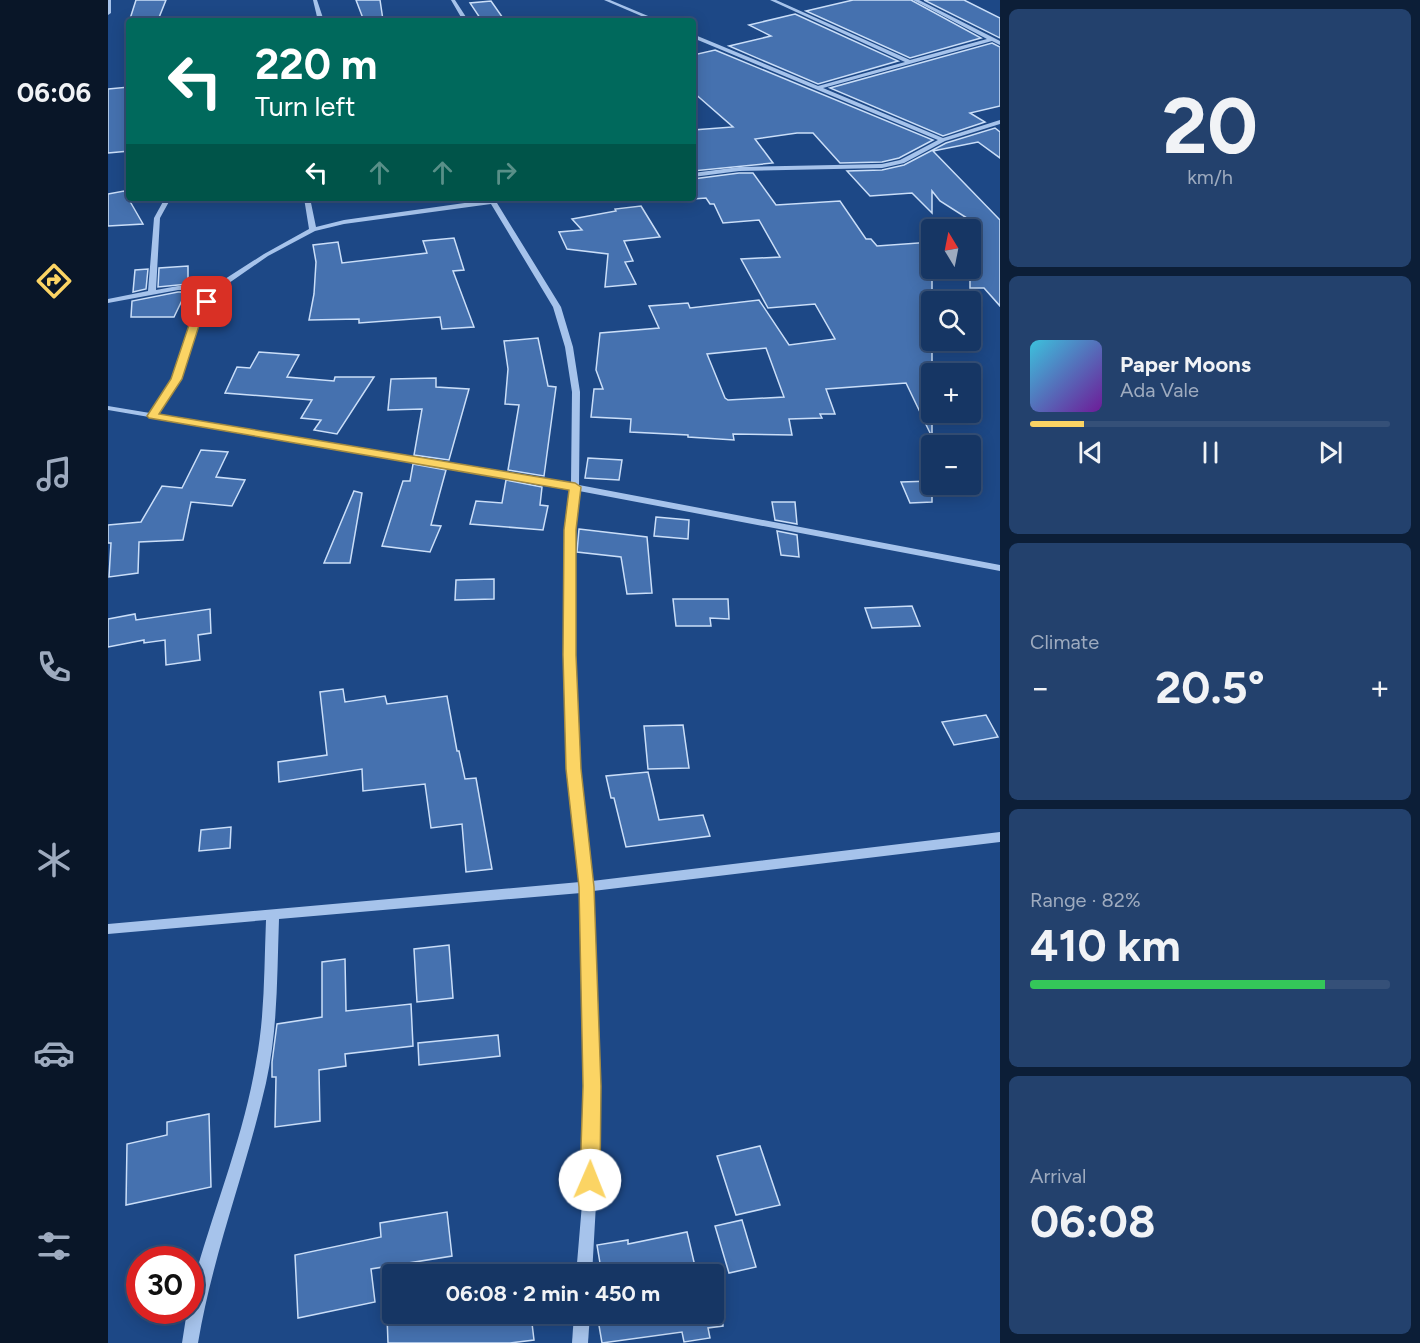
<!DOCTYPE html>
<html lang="en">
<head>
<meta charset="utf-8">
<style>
  body { margin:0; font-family:Figtree,sans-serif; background:#23416d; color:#f1f3f6; height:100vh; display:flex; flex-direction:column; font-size:22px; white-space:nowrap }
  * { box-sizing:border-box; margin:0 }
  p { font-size:20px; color:#9eabbf }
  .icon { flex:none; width:33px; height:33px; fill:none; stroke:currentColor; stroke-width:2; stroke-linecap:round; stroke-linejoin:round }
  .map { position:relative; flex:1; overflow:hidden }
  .side { display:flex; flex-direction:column; gap:9px; padding:9px; background:#0c1e37; width:420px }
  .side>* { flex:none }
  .top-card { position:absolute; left:18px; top:18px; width:570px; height:183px; border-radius:6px; box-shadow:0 3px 15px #0003,0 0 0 2px #355078; background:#00695c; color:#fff; overflow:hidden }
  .needle { width:39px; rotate:350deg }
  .buttons { position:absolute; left:813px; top:219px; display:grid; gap:12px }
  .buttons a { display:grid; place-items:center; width:60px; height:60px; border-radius:6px; background:#163664; box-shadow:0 3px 15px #0003,0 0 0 2px #355078; font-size:30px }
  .speed { position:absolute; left:18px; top:1246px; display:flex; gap:12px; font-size:30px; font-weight:700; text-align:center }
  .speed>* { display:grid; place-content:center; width:78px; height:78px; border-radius:50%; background:#163664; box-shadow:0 3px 15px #0003,0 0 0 2px #355078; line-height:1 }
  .speed .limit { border:9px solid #d22; background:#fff; color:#111 }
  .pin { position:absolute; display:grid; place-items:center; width:51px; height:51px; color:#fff; margin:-26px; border-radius:12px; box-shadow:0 3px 9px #0006 }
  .me { position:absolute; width:66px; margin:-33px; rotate:1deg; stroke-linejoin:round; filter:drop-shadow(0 0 4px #0008) }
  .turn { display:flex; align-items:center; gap:21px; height:126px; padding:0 30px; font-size:27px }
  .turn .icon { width:78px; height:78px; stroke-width:2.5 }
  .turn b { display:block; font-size:42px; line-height:51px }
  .lanes { display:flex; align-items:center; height:57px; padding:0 30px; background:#0003; justify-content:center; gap:30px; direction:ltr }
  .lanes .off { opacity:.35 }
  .big { font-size:45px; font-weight:700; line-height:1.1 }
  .side .widget { flex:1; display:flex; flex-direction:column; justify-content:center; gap:9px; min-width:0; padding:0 21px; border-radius:9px; background:#23416d }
  .side .dial { align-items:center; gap:0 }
  .dial b { font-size:78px; line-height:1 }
  .song { display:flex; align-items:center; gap:18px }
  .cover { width:72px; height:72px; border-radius:9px; background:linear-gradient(135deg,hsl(190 70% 55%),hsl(280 70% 35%)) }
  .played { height:6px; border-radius:3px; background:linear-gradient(90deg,#fbd464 15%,#355078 15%) }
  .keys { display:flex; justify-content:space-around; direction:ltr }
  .heat { display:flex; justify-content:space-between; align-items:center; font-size:33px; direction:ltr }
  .charge { height:9px; border-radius:4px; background:linear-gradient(90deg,#34c759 82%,#355078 0) }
  .trip { position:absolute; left:274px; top:1264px; width:342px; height:60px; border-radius:6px; background:#163664; box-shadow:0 3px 15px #0003,0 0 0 2px #355078; font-weight:700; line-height:60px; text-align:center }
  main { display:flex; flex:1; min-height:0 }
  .tab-bar { display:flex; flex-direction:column; width:108px; justify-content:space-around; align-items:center; background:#091628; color:#9eabbf }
  .tab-bar .icon { width:42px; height:42px }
  .tab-bar .selected { color:#fbd464 }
  .tab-bar b { font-size:27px; color:#f1f3f6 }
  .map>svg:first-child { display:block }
  .building { fill:#4571af; stroke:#cadef8; stroke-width:1.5; fill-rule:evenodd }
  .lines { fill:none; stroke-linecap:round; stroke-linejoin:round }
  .minor { fill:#a6c3eb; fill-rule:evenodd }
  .route { fill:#fbd464; stroke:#a38a41; stroke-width:1.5 }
</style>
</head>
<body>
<main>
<nav class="tab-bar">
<b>06:06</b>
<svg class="icon selected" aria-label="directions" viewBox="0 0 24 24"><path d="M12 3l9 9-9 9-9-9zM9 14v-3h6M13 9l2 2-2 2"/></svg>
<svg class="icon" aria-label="music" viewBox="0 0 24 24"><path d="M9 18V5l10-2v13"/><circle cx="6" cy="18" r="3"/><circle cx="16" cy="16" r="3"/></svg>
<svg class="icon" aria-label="phone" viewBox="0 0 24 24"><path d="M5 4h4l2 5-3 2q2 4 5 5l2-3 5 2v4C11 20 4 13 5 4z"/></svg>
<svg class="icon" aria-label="climate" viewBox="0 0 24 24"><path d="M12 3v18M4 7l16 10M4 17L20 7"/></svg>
<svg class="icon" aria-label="car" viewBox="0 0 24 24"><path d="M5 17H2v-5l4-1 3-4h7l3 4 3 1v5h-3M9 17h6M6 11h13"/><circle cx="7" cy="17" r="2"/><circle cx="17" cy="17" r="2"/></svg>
<svg class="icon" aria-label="filters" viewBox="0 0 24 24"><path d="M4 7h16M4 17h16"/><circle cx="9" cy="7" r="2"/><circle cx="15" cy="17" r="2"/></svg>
</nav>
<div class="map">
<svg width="892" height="1343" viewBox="0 0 892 1343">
  <rect width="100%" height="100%" fill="#1d4886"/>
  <g class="building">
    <path d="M28 0H58L50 20 21 22Z"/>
    <path d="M248 0H272L275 20 256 21Z"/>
    <path d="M745 0H803L873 38 802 58 698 11Z"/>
    <path d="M816 0H856L892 18V38Z"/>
    <path d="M383 1 397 21H374L362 3Z"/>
    <path d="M687 14 790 61 710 84 621 46 663 36 641 25Z"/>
    <path d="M884 43 892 47V106L862 113 877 122 835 136 722 88Z"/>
    <path d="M607 50 825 140 791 158 774 162 732 163 705 133H689L647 139 665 163 585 171V130L625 127 585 92V55Z"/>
    <path d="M21 87V151L0 153V89Z"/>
    <path d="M887 128 892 132V158L870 142 825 151 892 220V306L876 288H862V220L832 201 824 191V213L804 193 762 196 739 171 774 170 796 165 838 143Z"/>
    <path d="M631 173H645L668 205 732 201 758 239H763L769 246 824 242V437L798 383 718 389 727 414H712L714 418 681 419 684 435 625 434 626 440 580 437V435L522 432 523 419 483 417 486 389H495L488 370 492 333 551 328 541 306 580 303 582 308 651 300 681 345 727 339 707 304 660 308 633 259 672 257 651 220 615 223 606 204H602L598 198 585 199V179ZM658 348 676 397 620 400 617 398 599 354Z"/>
    <path d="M16 191 35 224 0 226V194Z"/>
    <path d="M533 206 552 237 516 241 525 261 517 262 528 284 497 287 500 254 459 249 451 232 474 230 464 219 508 211 507 209Z"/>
    <path d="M346 238 356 270 345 271 366 327 334 329 332 317 251 323V319L201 320 206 294 208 262 205 245 230 242 234 263 319 253 315 241Z"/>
    <path d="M80 266V284L50 287 51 268Z"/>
    <path d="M40 269 38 289 25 292 27 270Z"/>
    <path d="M70 292H78L66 317H23L24 301Z"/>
    <path d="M430 338 440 386 448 387 436 476 400 470 411 405 397 404 400 369 396 341Z"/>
    <path d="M151 352 191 355 179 377 226 381 227 377H266L229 434 206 430 213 420 193 418 204 400 117 393 129 367 142 368Z"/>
    <path d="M328 378V387L361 389 341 460 306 455 314 409 280 410 283 379Z"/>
    <path d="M93 450 120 452 108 477 137 480 124 506 83 502 75 540 31 542 30 573 1 577 3 543H0V525L33 522 54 486 74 488Z"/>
    <path d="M480 458 514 460 511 480 477 478Z"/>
    <path d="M305 464 338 470 323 525 333 526 322 552 274 546 295 481H302Z"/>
    <path d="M398 480 434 487 432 505 440 506 435 530 362 524 368 501 394 503Z"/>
    <path d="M824 481V502L802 503 793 482Z"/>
    <path d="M246 491 254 493 242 563H216Z"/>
    <path d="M664 502H687L689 524 667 520Z"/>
    <path d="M548 517 581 520 580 539 546 536Z"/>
    <path d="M471 529 539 537 544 593 519 594 513 557 469 552Z"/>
    <path d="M669 531 689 535 691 557 673 555Z"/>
    <path d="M386 579V599L347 600 348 580Z"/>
    <path d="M565 599H620L621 619 602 618 603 626H568Z"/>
    <path d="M804 606 812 626 764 628 757 608Z"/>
    <path d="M102 609 103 633 90 635 92 660 58 665 57 640 36 643V640L0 647V619L27 614 28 620Z"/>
    <path d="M235 689 237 702 277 696 279 704 339 696 349 751H351L357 779 368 778 384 869 358 872 354 824 323 828 317 784 255 791 254 769 171 782 170 762 219 755 212 692Z"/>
    <path d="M878 715 890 737 846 745 834 722Z"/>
    <path d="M575 725 581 768 540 769 536 726Z"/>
    <path d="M540 772 551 820 595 815 602 836 518 847 506 798H503L498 776Z"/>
    <path d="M123 827 122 848 91 851 93 830Z"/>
    <path d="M341 945 345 998 309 1002 306 949Z"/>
    <path d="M237 959 238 1011 303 1004 305 1046 237 1054 238 1066 211 1070 212 1121 167 1127 168 1077H164V1062L169 1024 214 1017V962Z"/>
    <path d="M390 1035 392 1056 311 1065 310 1043Z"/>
    <path d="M101 1114 103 1187 18 1205 19 1144 59 1135V1122Z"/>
    <path d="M652 1146 672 1205 628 1215 609 1156Z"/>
    <path d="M339 1212 344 1256 263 1269 267 1302 190 1318 187 1255 273 1237 272 1223Z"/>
    <path d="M634 1220 648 1267 621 1273 607 1226Z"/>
    <path d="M579 1232 589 1275H494L489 1245 520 1240V1244Z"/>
    <path d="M294 1314H356L357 1324 423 1315 426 1340 402 1343H280L279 1316Z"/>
    <path d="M489 1314H614L615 1326 600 1328 602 1338 576 1342 574 1332 494 1343Z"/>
  </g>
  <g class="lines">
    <g class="minor">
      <path d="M0 0H3V13L0 15Z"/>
      <path d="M205 0H209L216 21H210Z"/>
      <path d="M343 0H347L358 17 363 21 354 19Z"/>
      <path d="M496 0H502L552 21H545Z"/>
      <path d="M662 0H668L802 60 879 39 805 0H811L892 41V45L884 41 715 88 835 138 892 120V124L837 141 796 163 774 168 631 171 585 177V173L631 167 774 164 792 160 830 140 585 38V34L587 35 710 86 797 62Z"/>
      <path d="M57 198H63L52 218 48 290 70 286H106L156 254 201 229 196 198H202L208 227 236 220 385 199 413 198 389 203 453 307 465 347 472 392 471 485 892 565V571L471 491 467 530V655L472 769 484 881 892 832V842L485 891 491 1087 488 1204 484 1275H468L474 1204 477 1087 473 893 171 919C169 974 170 1029 158 1083 138 1171 105 1253 90 1343H74L79 1311H82V1298L87 1277C107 1205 136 1135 148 1062 157 1015 156 968 158 920L0 934V924L472 882 460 769 457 655V530L462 489 0 410V406L42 413 64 379 85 316 103 290H70L0 303V299L40 291 46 218ZM383 204 445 307 457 347 464 392 463 483 50 414 72 379 93 316 111 290 160 256 207 231 236 224Z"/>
      <path d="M466 1314H482L480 1343H464Z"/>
    </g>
  </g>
  <path class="route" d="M95 300 104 302 94 316 74 379 51 414 467 483 473 487 468 530V655L473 769 486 887 493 1086 492 1180 489 1187 482 1190 475 1187 472 1180 475 1086 471 887 458 769 455 655 456 530 461 490 41 418 39 416 63 379 84 316Z"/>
</svg>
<div class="buttons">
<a><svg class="needle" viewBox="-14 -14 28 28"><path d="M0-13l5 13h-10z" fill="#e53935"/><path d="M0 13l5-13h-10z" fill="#9eabbf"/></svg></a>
<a><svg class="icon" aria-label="search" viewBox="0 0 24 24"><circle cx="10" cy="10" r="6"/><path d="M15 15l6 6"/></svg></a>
<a>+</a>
<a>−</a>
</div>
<div class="speed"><div class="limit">30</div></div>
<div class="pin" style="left:99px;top:302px;background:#d93025"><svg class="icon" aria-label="arrive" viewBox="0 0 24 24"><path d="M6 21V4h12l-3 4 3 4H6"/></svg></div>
<svg class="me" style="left:482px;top:1180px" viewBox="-20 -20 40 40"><circle r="19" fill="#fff"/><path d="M0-13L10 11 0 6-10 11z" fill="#fbd464"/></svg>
<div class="trip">06:08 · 2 min · 450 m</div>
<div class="top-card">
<div class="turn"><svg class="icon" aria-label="left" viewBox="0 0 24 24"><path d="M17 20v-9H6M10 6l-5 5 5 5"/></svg><div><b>220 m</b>Turn left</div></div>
<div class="lanes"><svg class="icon" aria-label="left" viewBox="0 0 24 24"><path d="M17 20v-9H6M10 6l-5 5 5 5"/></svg><svg class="icon off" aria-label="ahead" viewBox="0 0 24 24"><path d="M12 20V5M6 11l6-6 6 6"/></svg><svg class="icon off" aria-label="ahead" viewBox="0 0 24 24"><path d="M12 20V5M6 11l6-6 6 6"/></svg><svg class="icon off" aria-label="right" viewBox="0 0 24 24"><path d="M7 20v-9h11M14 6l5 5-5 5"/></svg></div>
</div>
</div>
<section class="side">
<div class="widget dial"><b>20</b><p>km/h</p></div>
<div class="widget">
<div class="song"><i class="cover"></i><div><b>Paper Moons</b><p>Ada Vale</p></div></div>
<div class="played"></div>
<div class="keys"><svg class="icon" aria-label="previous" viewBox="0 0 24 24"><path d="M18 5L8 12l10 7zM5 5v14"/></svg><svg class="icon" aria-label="pause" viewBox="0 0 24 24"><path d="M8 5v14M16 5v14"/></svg><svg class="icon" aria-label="next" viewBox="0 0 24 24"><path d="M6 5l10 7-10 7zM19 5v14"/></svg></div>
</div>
<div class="widget"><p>Climate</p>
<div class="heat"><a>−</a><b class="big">20.5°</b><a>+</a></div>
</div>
<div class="widget"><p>Range · 82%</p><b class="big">410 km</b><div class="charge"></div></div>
<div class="widget"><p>Arrival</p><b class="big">06:08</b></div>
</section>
</main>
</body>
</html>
